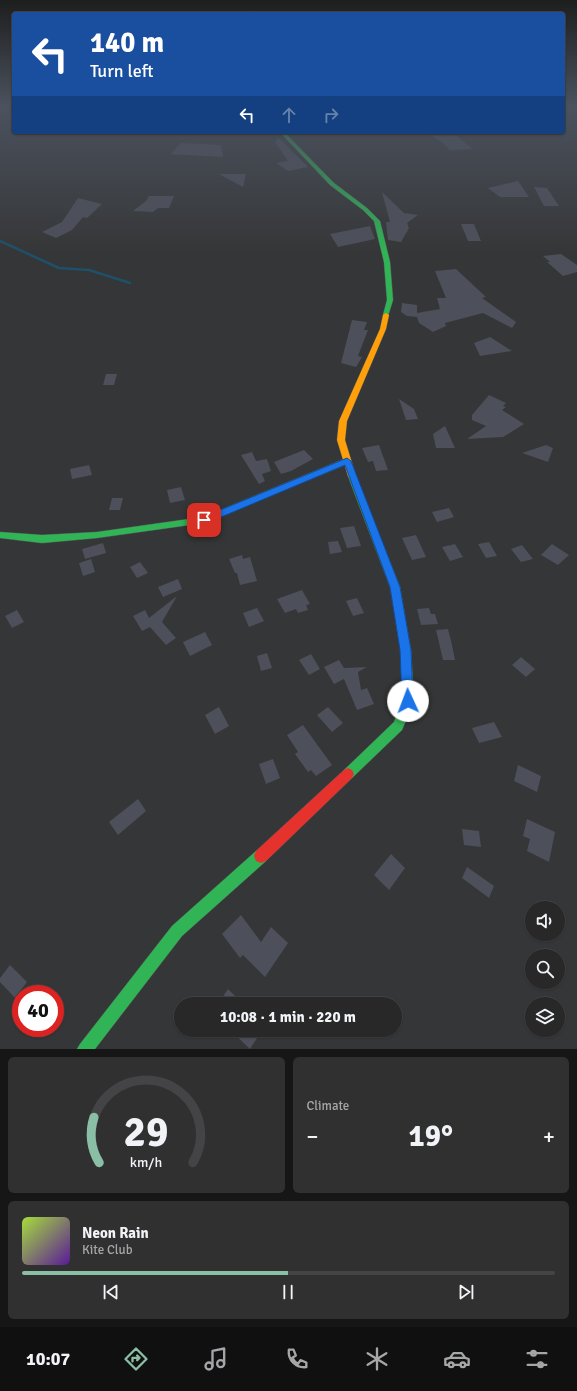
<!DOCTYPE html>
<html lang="en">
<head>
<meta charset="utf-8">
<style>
  body { margin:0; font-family:Signika,sans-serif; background:#303031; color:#f1f3f6; height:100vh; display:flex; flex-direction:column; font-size:15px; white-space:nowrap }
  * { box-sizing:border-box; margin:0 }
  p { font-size:13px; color:#a5a6a8 }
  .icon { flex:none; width:22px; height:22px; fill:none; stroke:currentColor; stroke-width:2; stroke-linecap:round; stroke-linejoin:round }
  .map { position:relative; height:1049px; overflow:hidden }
  .details { display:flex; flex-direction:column; gap:8px; padding:8px; background:#161617; flex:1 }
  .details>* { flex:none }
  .banner { position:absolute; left:12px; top:12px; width:553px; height:122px; border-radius:4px; box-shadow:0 1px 3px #0004,0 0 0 1px #444446; background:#1a4fa0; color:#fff; overflow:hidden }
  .buttons { position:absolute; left:525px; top:901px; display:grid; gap:8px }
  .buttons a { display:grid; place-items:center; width:40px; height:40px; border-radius:50%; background:#282829; box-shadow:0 1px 3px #0004,0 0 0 1px #444446; font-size:20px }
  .speed { position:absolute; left:12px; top:985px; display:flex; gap:8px; font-size:20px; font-weight:700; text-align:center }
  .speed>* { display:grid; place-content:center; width:52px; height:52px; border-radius:50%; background:#282829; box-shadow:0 1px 3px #0004,0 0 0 1px #444446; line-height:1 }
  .speed .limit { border:6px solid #d22; background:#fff; color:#111 }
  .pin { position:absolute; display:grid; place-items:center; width:34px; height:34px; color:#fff; margin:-17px; border-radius:8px; box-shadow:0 2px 6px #0006 }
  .me { position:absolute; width:44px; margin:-22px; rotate:358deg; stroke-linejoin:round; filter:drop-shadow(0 0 3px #0008) }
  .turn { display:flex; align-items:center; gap:14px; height:84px; padding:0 12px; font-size:18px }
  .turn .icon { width:52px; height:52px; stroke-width:2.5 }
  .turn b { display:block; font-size:28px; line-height:34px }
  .lanes { display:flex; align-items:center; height:38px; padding:0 12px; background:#0003; justify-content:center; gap:20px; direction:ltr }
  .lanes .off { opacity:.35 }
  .big { font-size:30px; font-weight:700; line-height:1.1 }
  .details .widget { flex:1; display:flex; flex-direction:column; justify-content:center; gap:6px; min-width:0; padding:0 14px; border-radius:6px; background:#303031 }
  .details .dial { align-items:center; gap:0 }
  .dial svg { height:104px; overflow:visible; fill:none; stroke:#444446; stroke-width:7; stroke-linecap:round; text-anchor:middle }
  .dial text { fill:#f1f3f6; stroke:none }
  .song { display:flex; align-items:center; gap:12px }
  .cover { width:48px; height:48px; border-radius:6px; background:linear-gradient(135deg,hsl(80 70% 55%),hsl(270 70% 35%)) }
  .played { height:4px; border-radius:2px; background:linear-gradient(90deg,#8abfa5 50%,#444446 50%) }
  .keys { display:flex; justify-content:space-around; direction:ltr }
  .heat { display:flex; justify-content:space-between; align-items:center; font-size:22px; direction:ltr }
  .details .tiles { flex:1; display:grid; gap:8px; grid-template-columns:1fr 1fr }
  .widget:last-child { grid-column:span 2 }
  .trip { position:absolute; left:174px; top:997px; width:228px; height:40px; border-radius:20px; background:#282829; box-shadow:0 1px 3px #0004,0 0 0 1px #444446; font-weight:700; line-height:40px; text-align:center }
  .tabs { display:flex; height:64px; justify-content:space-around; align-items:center; background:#101010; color:#a5a6a8 }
  .tabs .icon { width:28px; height:28px }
  .tabs .selected { color:#8abfa5 }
  .tabs b { font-size:18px; color:#f1f3f6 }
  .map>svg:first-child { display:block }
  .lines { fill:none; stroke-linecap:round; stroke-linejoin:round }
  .stream { stroke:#1f5069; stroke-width:2.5 }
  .building { fill:#4d4f5a }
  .fast-casing { stroke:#545456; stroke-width:1 }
  .slow-casing { stroke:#545456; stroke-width:1 }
  .jam-casing { stroke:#545456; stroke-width:1 }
  .fast { fill:#30b455; fill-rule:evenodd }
  .slow { fill:#ff9f0a; fill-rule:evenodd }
  .jam { fill:#e5322d; fill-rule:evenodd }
  .route { fill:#1a73e8; stroke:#114b97 }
</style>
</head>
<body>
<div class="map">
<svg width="577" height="1049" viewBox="0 0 577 1049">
  <rect width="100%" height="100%" fill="#353637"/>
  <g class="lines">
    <path class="stream" d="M0 241 59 268 89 270 130 283"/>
  </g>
  <g class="building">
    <path d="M426 132H452L473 149 450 150 443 143Z"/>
    <path d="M279 138 308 167 288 171 276 163 288 161 275 142Z"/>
    <path d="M181 143 221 145 223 157 171 154Z"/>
    <path d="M219 174H246L243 187Z"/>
    <path d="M518 181 529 197H500L488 188Z"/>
    <path d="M534 187 547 188 559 206H544Z"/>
    <path d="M382 192 404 213 418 215 407 223 409 228 401 242 388 240 386 222H390Z"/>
    <path d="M149 196H174L169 208H158L153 212 133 211 146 201Z"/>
    <path d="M78 198 102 204 87 218 83 217 72 230 56 238 42 232 62 222Z"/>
    <path d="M461 224H474L481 241H468Z"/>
    <path d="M370 226 375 239 338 247 330 234Z"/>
    <path d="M561 254 577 265V272L563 276 547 262H550L543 256Z"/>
    <path d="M456 269 486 297 482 298 516 322 512 328 483 313 445 323 446 326 433 332 419 323 417 317 407 316 401 312 402 303 417 305V313L440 309 437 298H446L435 271Z"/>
    <path d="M352 320 367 322 364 330H368L358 356 362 357 356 367 341 363Z"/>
    <path d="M490 337 512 351 480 356 474 343Z"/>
    <path d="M106 374H117L114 385H103Z"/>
    <path d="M489 395 506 403 503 406 506 407 502 410 524 424 503 437 467 439 486 426 472 420V415Z"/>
    <path d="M399 399 414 409 418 419 406 420Z"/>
    <path d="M445 426 455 448H436L433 434Z"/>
    <path d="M379 445 388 470 376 471 373 461 368 462 362 448Z"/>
    <path d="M546 445 553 448 548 462 522 453Z"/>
    <path d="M304 450 313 459 291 471 281 474 274 462Z"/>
    <path d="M252 452 256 461 267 459 271 471 262 474 265 481 259 484 241 455Z"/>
    <path d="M89 465 92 475 72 479 70 469Z"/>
    <path d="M181 487 185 500 170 503 167 490Z"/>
    <path d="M112 498H123L120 510H109Z"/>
    <path d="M449 508 454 517 437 522 432 512Z"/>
    <path d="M354 526 361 546 347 548 340 528Z"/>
    <path d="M416 535 426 557 412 560 402 538Z"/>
    <path d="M338 541 342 552 330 554 328 542Z"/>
    <path d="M489 542 497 556 486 558 478 544Z"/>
    <path d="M103 543 106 553 85 559 82 549Z"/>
    <path d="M455 544 463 557 450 561 442 547Z"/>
    <path d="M552 544 569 555 558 565 541 555Z"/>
    <path d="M522 545 533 559 521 562 511 549Z"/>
    <path d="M242 555 243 559 250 557 257 581 240 585 237 573H235L229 559Z"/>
    <path d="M91 559 95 572 83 576 79 563Z"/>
    <path d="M140 562 148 573 137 578 130 567Z"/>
    <path d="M178 579 182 589 163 597 158 587Z"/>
    <path d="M302 590 310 604 306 605 308 610 298 613 296 609 285 613 277 599Z"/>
    <path d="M177 596 162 622 176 638 166 645 150 627 142 631 133 616 145 610 149 618Z"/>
    <path d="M357 598 364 613 353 616 346 601Z"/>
    <path d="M257 608 264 621 249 627 243 613Z"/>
    <path d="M429 608 431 614H435L438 624 421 625 417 609Z"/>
    <path d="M17 610 24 622 12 628 5 616Z"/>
    <path d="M448 629 452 645 455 660H443L436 630Z"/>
    <path d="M205 632 212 645 190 656 183 642Z"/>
    <path d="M267 653 272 668 261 671 257 656Z"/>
    <path d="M311 654 320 669 309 675 299 660Z"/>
    <path d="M521 657 535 669 526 677 512 665Z"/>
    <path d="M339 660 344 668 367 667 358 672 361 690 367 688 374 704 357 710 344 679 334 684 324 667Z"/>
    <path d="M219 707 229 726 215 734 205 715Z"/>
    <path d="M328 707 343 723 332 732 317 715Z"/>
    <path d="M494 722 502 737 479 743 472 728Z"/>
    <path d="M303 725 332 765 316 776 311 770 308 772 295 754 298 752 287 735Z"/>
    <path d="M273 759 280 778 266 784 259 764Z"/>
    <path d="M518 765 541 776 537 792 514 781Z"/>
    <path d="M138 799 146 811 118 835 109 822Z"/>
    <path d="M527 819 555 832 549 862 527 851 530 839 523 836Z"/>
    <path d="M462 829 479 831 481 847 464 845Z"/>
    <path d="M391 854 405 868 389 890 374 875Z"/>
    <path d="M467 867 494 886 489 898 462 878Z"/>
    <path d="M241 915 261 942 271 927 288 943 265 977 243 955 240 958 222 934Z"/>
    <path d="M10 965 27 982 15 998 0 982V978Z"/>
    <path d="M228 989 243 1004H218Z"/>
    <path d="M230 1030H262L250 1049Z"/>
  </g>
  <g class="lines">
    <defs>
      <g id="fast">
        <path d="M280 132H284L334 183 367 208 380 221 390 262 393 300 388 316 383 315 387 300 384 262 374 221 363 210 330 185Z"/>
        <path d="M347 458 351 461 350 463 204 523 97 538 42 543 0 538V532L42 535 97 532 203 517Z"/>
        <path d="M352 473 356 476 400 587 411 651 414 701 402 730 352 778 348 780 344 778 342 774 344 770 394 722 402 701 401 651 390 587 348 476Z"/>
        <path d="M261 849 266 851 268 856 266 861 182 936 95 1049H77L80 1044 172 926 256 851Z"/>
      </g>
      <path id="slow" d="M386 313 389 315 386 329 347 421 345 440 356 476 352 479 348 476 337 440 339 421 380 329 383 315Z"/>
      <path id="jam" d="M348 768 352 770 354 774 352 778 266 861 261 863 256 861 254 856 256 851 344 770Z"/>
    </defs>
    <use href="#fast" class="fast-casing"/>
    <use href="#slow" class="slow-casing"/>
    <use href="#jam" class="jam-casing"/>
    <use href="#fast" class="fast"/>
    <use href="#slow" class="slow"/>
    <use href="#jam" class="jam"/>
  </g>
  <linearGradient id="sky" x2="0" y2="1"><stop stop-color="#1d1e1e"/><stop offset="0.42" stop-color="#4b525e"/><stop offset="1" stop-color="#4b525e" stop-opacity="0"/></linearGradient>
  <rect width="577" height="253" fill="url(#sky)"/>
  <path class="route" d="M347 458 351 461 400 587 411 650 413 701 411 705 408 706 404 705 402 701 400 650 390 587 345 465 207 523H201L200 520 201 518Z"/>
</svg>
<div class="buttons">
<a><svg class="icon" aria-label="sound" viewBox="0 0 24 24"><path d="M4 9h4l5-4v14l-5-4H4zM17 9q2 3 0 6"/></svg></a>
<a><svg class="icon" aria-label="search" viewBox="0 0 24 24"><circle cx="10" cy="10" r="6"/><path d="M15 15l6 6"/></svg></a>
<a><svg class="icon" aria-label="layers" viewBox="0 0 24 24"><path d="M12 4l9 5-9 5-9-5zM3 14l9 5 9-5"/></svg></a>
</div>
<div class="speed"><div class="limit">40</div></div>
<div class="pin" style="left:204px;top:520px;background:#d93025"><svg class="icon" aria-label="arrive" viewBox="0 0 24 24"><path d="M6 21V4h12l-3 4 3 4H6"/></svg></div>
<svg class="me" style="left:408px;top:701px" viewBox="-20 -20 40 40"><circle r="19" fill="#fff"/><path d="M0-13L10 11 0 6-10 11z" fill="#1a73e8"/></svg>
<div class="trip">10:08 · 1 min · 220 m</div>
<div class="banner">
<div class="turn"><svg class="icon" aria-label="left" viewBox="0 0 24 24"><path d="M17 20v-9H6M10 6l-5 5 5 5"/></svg><div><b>140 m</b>Turn left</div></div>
<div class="lanes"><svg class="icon" aria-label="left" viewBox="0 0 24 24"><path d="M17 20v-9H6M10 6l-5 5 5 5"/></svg><svg class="icon off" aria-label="ahead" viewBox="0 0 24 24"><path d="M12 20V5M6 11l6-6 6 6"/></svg><svg class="icon off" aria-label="right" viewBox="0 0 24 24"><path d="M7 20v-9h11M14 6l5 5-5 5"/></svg></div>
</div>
</div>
<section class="details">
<div class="tiles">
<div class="widget dial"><svg viewBox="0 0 100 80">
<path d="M14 69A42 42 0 1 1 86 69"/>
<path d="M14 69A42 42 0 0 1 10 34" stroke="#8abfa5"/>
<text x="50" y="56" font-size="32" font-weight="700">29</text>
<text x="50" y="72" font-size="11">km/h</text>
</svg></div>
<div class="widget"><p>Climate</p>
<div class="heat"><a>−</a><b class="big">19°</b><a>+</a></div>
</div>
<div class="widget">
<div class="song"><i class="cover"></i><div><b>Neon Rain</b><p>Kite Club</p></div></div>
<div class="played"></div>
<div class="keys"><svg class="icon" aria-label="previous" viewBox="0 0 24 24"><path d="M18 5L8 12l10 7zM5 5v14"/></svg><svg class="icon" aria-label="pause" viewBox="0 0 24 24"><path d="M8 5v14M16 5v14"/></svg><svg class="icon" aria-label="next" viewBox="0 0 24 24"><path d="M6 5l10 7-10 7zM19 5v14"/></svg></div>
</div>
</div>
</section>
<nav class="tabs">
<b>10:07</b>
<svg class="icon selected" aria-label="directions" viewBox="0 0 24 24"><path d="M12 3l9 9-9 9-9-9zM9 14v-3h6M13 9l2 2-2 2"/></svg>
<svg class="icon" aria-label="music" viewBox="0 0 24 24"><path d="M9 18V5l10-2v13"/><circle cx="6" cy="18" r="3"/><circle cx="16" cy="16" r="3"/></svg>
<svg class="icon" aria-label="phone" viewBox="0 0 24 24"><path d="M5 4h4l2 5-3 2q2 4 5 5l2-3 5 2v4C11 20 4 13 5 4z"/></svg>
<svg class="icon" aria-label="climate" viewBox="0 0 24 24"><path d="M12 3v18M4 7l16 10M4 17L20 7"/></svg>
<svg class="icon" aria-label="car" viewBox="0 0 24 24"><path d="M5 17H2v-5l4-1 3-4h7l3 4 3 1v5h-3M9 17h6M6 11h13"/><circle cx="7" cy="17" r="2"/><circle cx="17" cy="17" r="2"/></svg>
<svg class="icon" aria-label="filters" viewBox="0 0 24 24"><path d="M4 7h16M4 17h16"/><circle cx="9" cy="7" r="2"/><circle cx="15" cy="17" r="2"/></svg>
</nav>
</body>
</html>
